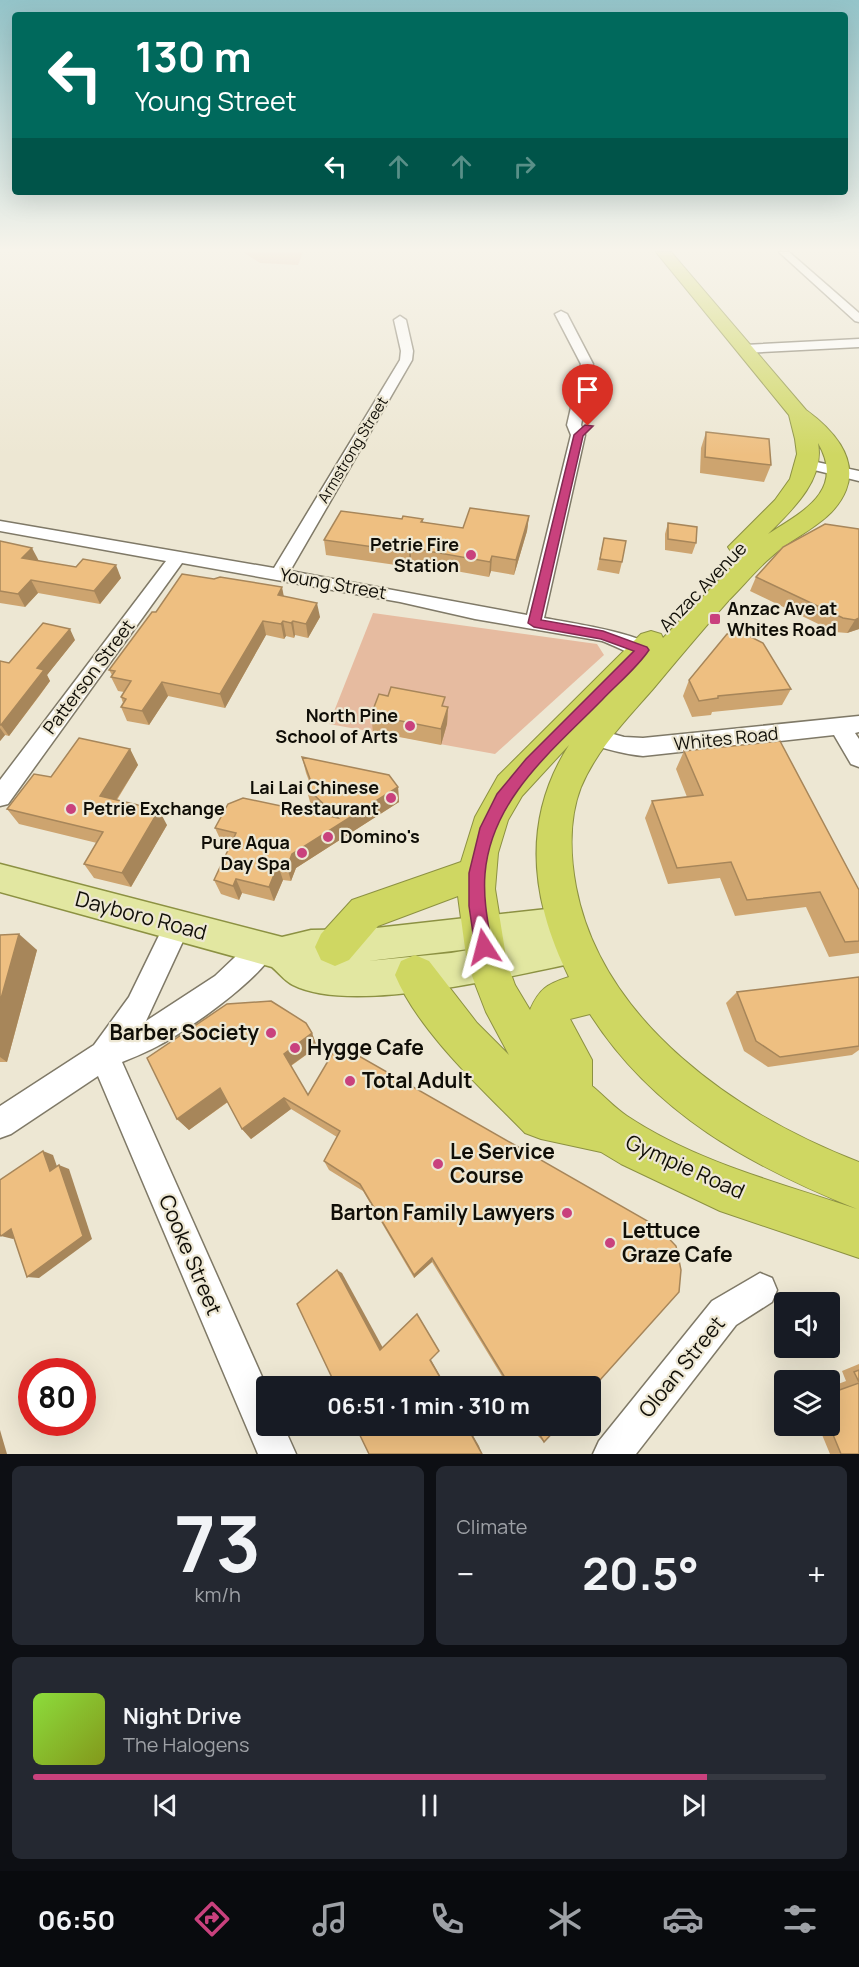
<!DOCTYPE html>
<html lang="en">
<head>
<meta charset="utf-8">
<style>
  body { margin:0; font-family:Manrope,sans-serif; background:#242831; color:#f1f3f6; height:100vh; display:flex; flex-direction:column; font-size:22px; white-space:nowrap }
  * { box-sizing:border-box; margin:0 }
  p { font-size:20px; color:#9ea1a6 }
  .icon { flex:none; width:33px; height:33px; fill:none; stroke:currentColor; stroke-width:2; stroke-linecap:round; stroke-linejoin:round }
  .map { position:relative; height:1454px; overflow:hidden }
  .drawer { display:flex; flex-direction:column; gap:12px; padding:12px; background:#0d0f14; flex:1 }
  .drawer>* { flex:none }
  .banner { position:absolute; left:12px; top:12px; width:836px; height:183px; border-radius:6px; box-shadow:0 6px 24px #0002; background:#00695c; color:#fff; overflow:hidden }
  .tools { position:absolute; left:774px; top:1292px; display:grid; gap:12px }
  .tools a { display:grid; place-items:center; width:66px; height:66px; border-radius:6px; background:#171b24; box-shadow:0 6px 24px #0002; font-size:30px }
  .speed { position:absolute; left:18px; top:1358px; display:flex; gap:12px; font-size:30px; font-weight:700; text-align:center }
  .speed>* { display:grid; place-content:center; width:78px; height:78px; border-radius:50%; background:#171b24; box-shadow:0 6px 24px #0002; line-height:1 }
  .speed .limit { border:9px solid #d22; background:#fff; color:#111 }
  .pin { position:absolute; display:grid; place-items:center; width:51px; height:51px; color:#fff; margin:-62px -26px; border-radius:50% 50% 50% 0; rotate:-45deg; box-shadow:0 0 6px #0007 }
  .pin .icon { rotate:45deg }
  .me { position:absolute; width:66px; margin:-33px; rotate:351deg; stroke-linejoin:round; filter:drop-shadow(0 0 4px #0008) }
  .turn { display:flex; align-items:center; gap:21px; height:126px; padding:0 24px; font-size:27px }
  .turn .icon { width:78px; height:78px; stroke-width:2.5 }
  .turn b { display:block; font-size:42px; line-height:51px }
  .lanes { display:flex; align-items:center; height:57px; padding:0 24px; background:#0003; justify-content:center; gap:30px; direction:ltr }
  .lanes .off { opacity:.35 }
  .big { font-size:45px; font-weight:700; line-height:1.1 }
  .drawer .tile { flex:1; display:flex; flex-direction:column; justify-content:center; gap:9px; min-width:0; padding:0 21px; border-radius:9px; background:#242831 }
  .drawer .dial { align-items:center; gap:0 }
  .dial b { font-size:78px; line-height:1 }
  .song { display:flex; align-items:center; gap:18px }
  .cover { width:72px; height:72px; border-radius:9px; background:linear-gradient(135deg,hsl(90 70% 55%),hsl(70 70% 35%)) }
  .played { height:6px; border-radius:3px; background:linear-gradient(90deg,#c9417d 85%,#363941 85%) }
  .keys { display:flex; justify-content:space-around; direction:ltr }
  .heat { display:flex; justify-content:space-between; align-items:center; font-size:33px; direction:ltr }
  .drawer .tiles { flex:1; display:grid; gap:12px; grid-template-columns:1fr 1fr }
  .tile:last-child { grid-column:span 2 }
  .trip { position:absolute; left:256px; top:1376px; width:345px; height:60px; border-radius:6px; background:#171b24; box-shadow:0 6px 24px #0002; font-weight:700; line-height:60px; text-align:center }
  .tab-bar { display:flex; height:96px; justify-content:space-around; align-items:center; background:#090b0e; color:#9ea1a6 }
  .tab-bar .icon { width:42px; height:42px }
  .tab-bar .current { color:#c9417d }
  .tab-bar b { font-size:27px; color:#f1f3f6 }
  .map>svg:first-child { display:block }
  .green { fill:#e6bba0 }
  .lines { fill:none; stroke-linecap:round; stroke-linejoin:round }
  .minor-casing { stroke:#7f7967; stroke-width:3 }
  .major-casing { stroke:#8c9142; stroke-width:3 }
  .highway-casing { stroke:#8c9142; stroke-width:2 }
  .minor { fill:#fff; fill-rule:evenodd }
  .major { fill:#e2e7a1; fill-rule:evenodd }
  .highway { fill:#cfd762; fill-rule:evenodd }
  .wall { fill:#cda46f }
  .shaded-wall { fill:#a7865a }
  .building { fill:#eebf81; stroke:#a7865a; stroke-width:1.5 }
  .route { fill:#c9417d; stroke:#832a51; stroke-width:1.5 }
  .poi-dot { fill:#c9417d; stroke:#ede7d3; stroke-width:2 }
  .labels { text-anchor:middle; stroke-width:4.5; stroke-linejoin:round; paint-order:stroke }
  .far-street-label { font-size:15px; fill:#100e07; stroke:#ede7d3 }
  .poi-label { font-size:18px; font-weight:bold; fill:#100e07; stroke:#ede7d3; text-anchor:end }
  .street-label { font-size:18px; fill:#100e07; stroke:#ede7d3 }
  .near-street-label { font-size:21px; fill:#100e07; stroke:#ede7d3 }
  .near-poi-label { font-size:21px; font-weight:bold; fill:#100e07; stroke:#ede7d3; text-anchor:start }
</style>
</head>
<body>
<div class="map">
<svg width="859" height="1454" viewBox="0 0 859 1454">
  <rect width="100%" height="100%" fill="#ede7d3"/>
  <g class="green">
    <path d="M243 252H303L298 265 260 263Z"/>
    <path d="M373 613 597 644 604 655 495 754 329 724Z"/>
  </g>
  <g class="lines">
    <defs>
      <g id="minor">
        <path d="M779 252H789L859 313V322L855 321Z"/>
        <path d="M561 311 567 314 593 364 581 425 585 435 544 618C571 623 653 634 667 657L664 662C651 666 617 646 602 641L475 619 400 602 182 563 8 804 0 806V780L166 561 0 531V521L274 568 400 360 401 351 394 320 400 316 406 320 413 351 412 360 290 571 527 615 571 435 567 425 581 364 555 314Z"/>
        <path d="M859 339V347L745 353 739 349 745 345Z"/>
        <path d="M807 460 859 471V481L802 467 800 464 802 461Z"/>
        <path d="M859 716V732L855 733 859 739V767L851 764 834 735 643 756C623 754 606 749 587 743L584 737 587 731 595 729 624 737 643 738Z"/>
        <path d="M177 914 186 917 190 926 146 1021 215 976 253 940 262 936 271 940 275 949C262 979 183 1034 152 1049 142 1054 132 1058 122 1062L267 1388V1425H283L296 1454H258L98 1076 11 1134 0 1138V1106L94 1045 129 997 168 917Z"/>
        <path d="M760 1273 772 1278 777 1290 772 1302 736 1325 636 1454H593L599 1441 712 1301Z"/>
      </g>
      <path id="major" d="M0 864 282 937 311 930 367 929 565 907 577 911 581 922 577 932 587 936 592 947 587 958 575 963C510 976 351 1015 293 985 285 981 279 973 272 967L0 892ZM486 947 451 953 368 961Z"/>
      <path id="highway" d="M656 252H671L806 410C831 428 859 457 846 490 833 523 796 534 771 557 756 570 743 586 729 600 703 629 678 659 653 689 626 720 597 749 581 787 569 818 570 855 576 887 602 1023 739 1116 859 1162V1258L720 1211 621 1164 601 1152 541 1139 525 1133C482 1089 419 1032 395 975L401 961 415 955 429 961 477 1023 509 1055 486 1012 467 963 458 896 378 926 349 960 335 966 321 960 315 947 321 934 352 900 461 862 475 817 498 776 641 634 651 631 661 634 663 638 744 554 732 553 728 547 775 500 790 479 797 454 795 439 789 415ZM818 443C846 491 802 512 768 534 792 510 825 480 818 443ZM569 745C521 820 531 901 569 977 547 984 539 989 530 1010L515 985 507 963 495 889 498 853 508 820 522 796ZM590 1014C654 1114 751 1166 857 1209 780 1183 696 1162 627 1116 615 1108 604 1096 592 1086V1060L570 1019Z"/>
    </defs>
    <use href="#minor" class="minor-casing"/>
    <use href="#major" class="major-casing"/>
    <use href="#highway" class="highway-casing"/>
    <use href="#minor" class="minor"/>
    <use href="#major" class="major"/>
    <use href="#highway" class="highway"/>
  </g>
  <g class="wall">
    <path d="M706 432 771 465 764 482 700 473 701 448Z"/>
    <path d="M529 516 527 531 514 575 491 571 489 577 411 563 410 567 326 555 324 540 402 519H423V522L463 528Z"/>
    <path d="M668 523 696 543 692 554 665 550V534Z"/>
    <path d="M859 529V629L847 633 835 632 750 591 756 577Z"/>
    <path d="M604 538 622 562 619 574 597 570Z"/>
    <path d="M0 541 39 561 121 578 100 604 38 593 25 607 0 603Z"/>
    <path d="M214 579 284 597 320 617 308 638 295 635 294 638 286 636 284 639 266 635 225 708 168 696 149 725 127 721 121 707 123 703 121 697 124 692 118 691 111 677 112 675 109 670 156 612Z"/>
    <path d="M75 640 47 675 50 681 40 695 9 736 5 735 0 741V661L9 663Z"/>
    <path d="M689 680 791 689 782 705 712 712 711 715 692 717 683 696Z"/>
    <path d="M445 707H448L447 724 441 745 373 732 371 715Z"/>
    <path d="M130 749 138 765 117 800 167 825 131 887 94 878 84 864 97 843 19 824 7 809 51 777Z"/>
    <path d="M684 751 859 890V953L829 957 806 907 735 916 720 878 668 884 645 818 652 801 687 797 676 769Z"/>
    <path d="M302 757 398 787 399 802 296 868 291 881 283 880 274 901 242 893 239 900 221 894 214 880 231 845 222 843 215 828 322 814 310 802 306 787 309 781 306 773Z"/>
    <path d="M0 935 37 950 7 1062H0Z"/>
    <path d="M859 977V1050L852 1055 768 1067 744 1051 726 1003 737 992Z"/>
    <path d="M312 1033 317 1047 291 1066 308 1095 591 1386H508L432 1262 414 1278 363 1191 329 1170 324 1161 337 1137 291 1109 251 1139 242 1129 228 1102 189 1130 177 1119Z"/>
    <path d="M859 1364V1454H830L818 1425H830V1387L846 1381 842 1371Z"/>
    <path d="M531 1425H560L544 1442 537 1435Z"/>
  </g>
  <g class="shaded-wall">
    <path d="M529 516 527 531 514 575 516 560Z"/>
    <path d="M32 548 39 561 22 558Z"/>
    <path d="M411 548V563L410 567 409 552Z"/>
    <path d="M492 556 491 571 489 577 490 562Z"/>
    <path d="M116 565 121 578 100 604 94 591Z"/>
    <path d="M31 580 38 593 25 607 18 594Z"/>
    <path d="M282 587 285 602 278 595Z"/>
    <path d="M317 603 320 617 308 638 306 624Z"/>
    <path d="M859 618V629L847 633 855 620Z"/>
    <path d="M263 621 266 635 225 708 220 694Z"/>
    <path d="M283 621 286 636 284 639 281 624Z"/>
    <path d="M293 621 295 635 294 638 291 623Z"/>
    <path d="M70 629 75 640 47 675 50 681 9 736 1 725 37 668Z"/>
    <path d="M162 682 168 696 149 725 142 711Z"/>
    <path d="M448 707 447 724 441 745V729Z"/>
    <path d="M0 728 5 735 0 741Z"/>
    <path d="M130 749 138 765 109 811 100 796Z"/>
    <path d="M398 787 399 802 296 868 291 881 287 867 292 854Z"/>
    <path d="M159 810 167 825 131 887 122 873Z"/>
    <path d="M278 865 283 880 274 901 269 887Z"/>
    <path d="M236 879 242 893 239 900 233 886Z"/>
    <path d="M19 934 37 950 7 1062 0 1057V1002Z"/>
    <path d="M312 1033 317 1047 290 1066 284 1054Z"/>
    <path d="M220 1088 230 1100 189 1130 177 1119Z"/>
    <path d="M284 1098 291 1109 251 1139 242 1129Z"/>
    <path d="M43 1151 53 1155 60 1175 50 1171Z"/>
    <path d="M59 1165 69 1169 92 1239 39 1278 27 1277Z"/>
    <path d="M11 1229 23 1232 13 1239 1 1236Z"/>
    <path d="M432 1258V1262L414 1278V1275Z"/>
    <path d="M337 1270 342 1273 383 1348 380 1350Z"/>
    <path d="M430 1358 446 1386H445L430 1360Z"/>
    <path d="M466 1425H467L479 1446 482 1454Z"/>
    <path d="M0 1430 7 1454H0Z"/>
  </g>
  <g class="building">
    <path d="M706 432 769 439 771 465 705 457Z"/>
    <path d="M470 508 529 516 516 560 492 556 490 562 411 548 409 552 324 540 341 511 402 519 403 516 423 519 421 522 463 528Z"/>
    <path d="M668 523 697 527 696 543 668 539Z"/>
    <path d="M825 524 859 529V618L855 620 843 618 756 577 783 547Z"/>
    <path d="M604 538 626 541 622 562 600 559Z"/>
    <path d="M0 541 32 548 22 558 76 567 83 559 116 565 94 591 31 580 18 594 0 591Z"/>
    <path d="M182 574 214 579 220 577 282 587 278 595 317 603 306 624 293 621 291 623 283 621 281 624 263 621 220 694 162 682 142 711 121 707 126 699 121 697 131 681 111 677 115 671 109 670 152 612H156Z"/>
    <path d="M43 623 70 629 37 668 44 670 1 725H0V661L9 663Z"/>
    <path d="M743 633 763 643 791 689 718 696V698L699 701 689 680 727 634Z"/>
    <path d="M391 687 445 697 442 706 448 707 441 729 371 715 379 694 388 696Z"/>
    <path d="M79 738 130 749 100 796 159 810 122 873 84 864 103 832 7 809 34 774 51 777Z"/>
    <path d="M780 741 859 890V941L845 942 820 892 747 900 731 862 677 868 652 801 703 795 684 751Z"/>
    <path d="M302 757 389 775 398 787 292 854 287 867 278 865 269 887 236 879 233 886 214 880 236 833 215 828 228 804 243 798 338 818 306 787 310 779Z"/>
    <path d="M19 934 0 1002V935Z"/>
    <path d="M859 977V1046L780 1057 756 1041 737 992Z"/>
    <path d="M271 1001 306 1023 312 1033 284 1054 308 1095 338 1044 658 1227 676 1246 681 1270 679 1292 591 1390V1386H510L432 1258 414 1275 360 1184 324 1161 340 1131 284 1098 242 1129 220 1088 177 1119 147 1058 227 1004Z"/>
    <path d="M43 1151 50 1171 59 1165 83 1236 27 1277 11 1229 1 1236 0 1234V1180Z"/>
    <path d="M337 1270 380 1350 417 1314 439 1351 430 1360 445 1386H336L297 1304Z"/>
    <path d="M859 1370V1382L854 1372Z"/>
    <path d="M859 1383V1454H841L829 1425 830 1415 839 1412 831 1393Z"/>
    <path d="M355 1425H466L482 1454H369Z"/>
    <path d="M534 1425H560L544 1442Z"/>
  </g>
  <linearGradient id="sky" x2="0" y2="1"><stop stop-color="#94c4c9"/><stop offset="0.55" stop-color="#f7f4eb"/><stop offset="1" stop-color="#f7f4eb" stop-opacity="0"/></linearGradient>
  <rect width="859" height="455" fill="url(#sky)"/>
  <path class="route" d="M585 425 593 426 583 436 541 620 603 631 647 647 649 650C637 668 617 684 602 700 553 750 491 799 485 874 483 899 488 923 492 947L490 953 484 955 478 953 475 947 469 906V873L480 828 497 794 526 759 634 651 601 639 534 627 528 623 574 435Z"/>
  <g class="poi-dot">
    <circle cx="471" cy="555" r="6"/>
    <rect x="709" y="613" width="12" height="12" rx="3"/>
    <circle cx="410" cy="726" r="6"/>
    <circle cx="391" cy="798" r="6"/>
    <circle cx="71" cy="809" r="6"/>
    <circle cx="328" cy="837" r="6"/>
    <circle cx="302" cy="853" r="6"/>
    <circle cx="271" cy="1033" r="6"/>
    <circle cx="295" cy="1048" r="6"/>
    <circle cx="350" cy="1081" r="6"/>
    <circle cx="438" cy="1164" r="6"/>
    <circle cx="567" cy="1213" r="6"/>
    <circle cx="610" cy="1243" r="6"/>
  </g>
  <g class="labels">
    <g class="far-street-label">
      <text transform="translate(353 450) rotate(-59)" y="5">Armstrong Street</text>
    </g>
    <g class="poi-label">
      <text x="459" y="551">Petrie Fire<tspan x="459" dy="21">Station</tspan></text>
      <text x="727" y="615" text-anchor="start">Anzac Ave at<tspan x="727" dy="21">Whites Road</tspan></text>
      <text x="398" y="722">North Pine<tspan x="398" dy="21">School of Arts</tspan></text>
      <text x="379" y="794">Lai Lai Chinese<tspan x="379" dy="21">Restaurant</tspan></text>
      <text x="83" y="815" text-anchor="start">Petrie Exchange</text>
      <text x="340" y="843" text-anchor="start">Domino's</text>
      <text x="290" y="849">Pure Aqua<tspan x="290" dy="21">Day Spa</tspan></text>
    </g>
    <g class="street-label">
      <text transform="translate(333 584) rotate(10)" y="6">Young Street</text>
      <text transform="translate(703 587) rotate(-46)" y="6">Anzac Avenue</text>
      <text transform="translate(89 677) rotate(-53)" y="6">Patterson Street</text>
      <text transform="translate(726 739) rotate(-6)" y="6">Whites Road</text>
    </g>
    <g class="near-street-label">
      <text transform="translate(141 916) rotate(15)" y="7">Dayboro Road</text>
      <text transform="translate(685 1167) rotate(24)" y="7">Gympie Road</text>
      <text transform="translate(190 1255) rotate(67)" y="7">Cooke Street</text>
      <text transform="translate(682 1367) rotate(-51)" y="7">Oloan Street</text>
    </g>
    <g class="near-poi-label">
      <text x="259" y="1040" text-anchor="end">Barber Society</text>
      <text x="307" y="1055">Hygge Cafe</text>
      <text x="362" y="1088">Total Adult</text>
      <text x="450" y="1159">Le Service<tspan x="450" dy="24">Course</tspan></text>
      <text x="555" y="1220" text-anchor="end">Barton Family Lawyers</text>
      <text x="622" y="1238">Lettuce<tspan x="622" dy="24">Graze Cafe</tspan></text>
    </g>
  </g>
</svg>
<div class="tools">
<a><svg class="icon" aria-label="sound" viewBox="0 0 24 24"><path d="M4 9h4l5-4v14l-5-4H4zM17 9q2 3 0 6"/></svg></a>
<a><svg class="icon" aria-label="layers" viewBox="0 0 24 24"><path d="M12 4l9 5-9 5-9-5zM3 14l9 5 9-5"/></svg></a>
</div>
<div class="speed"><div class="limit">80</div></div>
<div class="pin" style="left:588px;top:426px;background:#d93025"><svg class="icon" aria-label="arrive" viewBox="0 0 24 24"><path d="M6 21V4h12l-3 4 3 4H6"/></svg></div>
<svg class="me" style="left:484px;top:947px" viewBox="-20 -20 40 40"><path d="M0-17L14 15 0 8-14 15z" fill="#c9417d" stroke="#fff" stroke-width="4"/></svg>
<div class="trip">06:51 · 1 min · 310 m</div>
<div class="banner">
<div class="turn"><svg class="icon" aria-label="left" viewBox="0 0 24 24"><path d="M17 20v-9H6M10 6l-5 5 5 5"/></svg><div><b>130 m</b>Young Street</div></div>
<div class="lanes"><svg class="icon" aria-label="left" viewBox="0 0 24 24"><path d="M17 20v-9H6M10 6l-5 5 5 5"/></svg><svg class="icon off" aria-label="ahead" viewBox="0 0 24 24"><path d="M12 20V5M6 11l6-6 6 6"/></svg><svg class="icon off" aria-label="ahead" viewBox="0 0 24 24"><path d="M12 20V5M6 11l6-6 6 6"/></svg><svg class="icon off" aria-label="right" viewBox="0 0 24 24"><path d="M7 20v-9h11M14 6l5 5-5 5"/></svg></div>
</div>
</div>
<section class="drawer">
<div class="tiles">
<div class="tile dial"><b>73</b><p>km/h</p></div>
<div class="tile"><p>Climate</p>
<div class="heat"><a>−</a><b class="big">20.5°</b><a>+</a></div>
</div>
<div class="tile">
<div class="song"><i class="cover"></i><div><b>Night Drive</b><p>The Halogens</p></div></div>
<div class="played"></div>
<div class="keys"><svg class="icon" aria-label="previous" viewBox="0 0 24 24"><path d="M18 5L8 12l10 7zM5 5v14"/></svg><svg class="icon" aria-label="pause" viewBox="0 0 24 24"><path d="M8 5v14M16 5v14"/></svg><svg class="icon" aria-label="next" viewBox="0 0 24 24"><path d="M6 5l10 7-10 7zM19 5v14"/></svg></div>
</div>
</div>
</section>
<nav class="tab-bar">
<b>06:50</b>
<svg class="icon current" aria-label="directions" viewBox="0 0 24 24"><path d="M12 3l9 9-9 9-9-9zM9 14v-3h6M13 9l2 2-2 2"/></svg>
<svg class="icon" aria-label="music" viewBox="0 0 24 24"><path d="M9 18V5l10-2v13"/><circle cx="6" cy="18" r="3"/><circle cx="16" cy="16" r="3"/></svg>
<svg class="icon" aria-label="phone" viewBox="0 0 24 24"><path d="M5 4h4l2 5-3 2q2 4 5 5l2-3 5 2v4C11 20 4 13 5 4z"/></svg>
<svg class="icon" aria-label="climate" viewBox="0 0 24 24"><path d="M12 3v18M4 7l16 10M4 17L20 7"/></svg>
<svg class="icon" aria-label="car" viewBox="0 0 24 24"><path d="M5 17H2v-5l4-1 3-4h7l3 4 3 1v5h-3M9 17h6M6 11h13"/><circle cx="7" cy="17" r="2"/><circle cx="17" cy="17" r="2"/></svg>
<svg class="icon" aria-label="filters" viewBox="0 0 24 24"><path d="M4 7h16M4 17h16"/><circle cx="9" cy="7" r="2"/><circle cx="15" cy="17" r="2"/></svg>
</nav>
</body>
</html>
